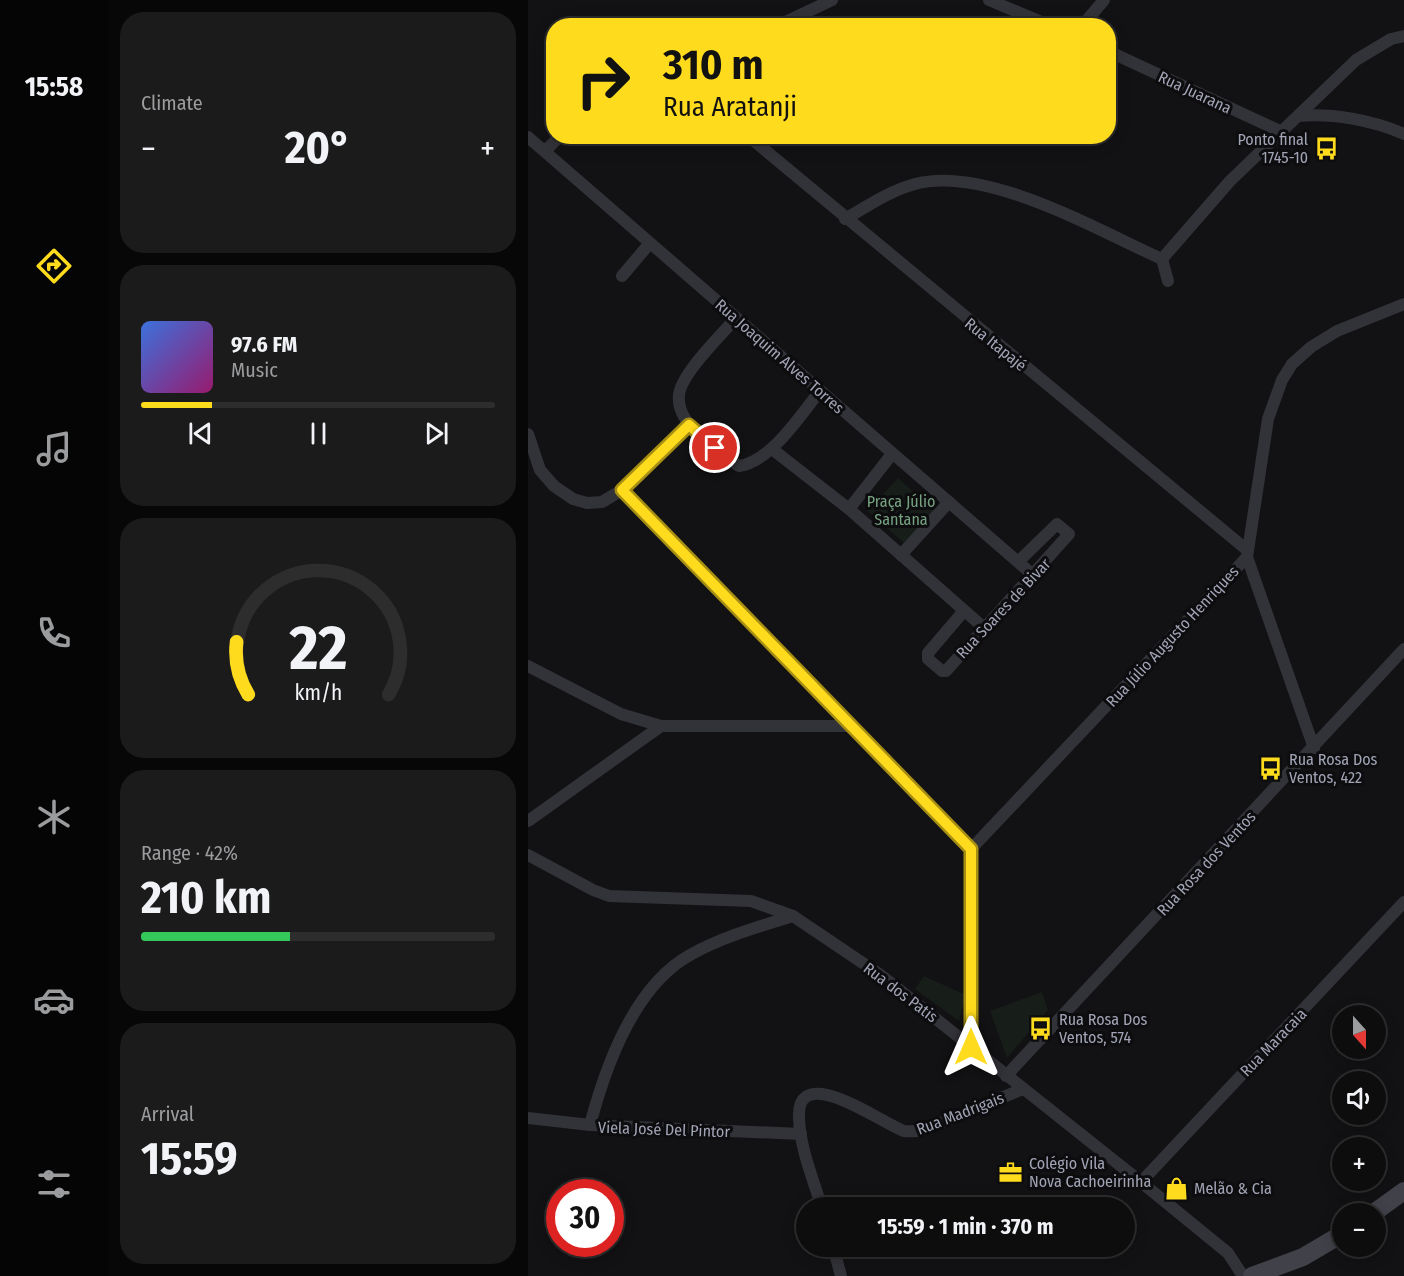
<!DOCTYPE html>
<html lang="en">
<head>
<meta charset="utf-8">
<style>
  body { margin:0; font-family:"Fira Sans Condensed",sans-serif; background:#1c1b1c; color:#f1f3f6; height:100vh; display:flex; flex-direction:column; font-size:22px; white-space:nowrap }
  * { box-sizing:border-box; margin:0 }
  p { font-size:20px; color:#9b9c9e }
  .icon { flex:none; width:33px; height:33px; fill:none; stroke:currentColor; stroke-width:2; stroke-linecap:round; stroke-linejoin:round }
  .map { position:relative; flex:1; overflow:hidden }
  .panel { display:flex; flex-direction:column; gap:12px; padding:12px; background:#080708; width:420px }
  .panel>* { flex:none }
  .hud { position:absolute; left:18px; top:18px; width:570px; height:126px; border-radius:24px; box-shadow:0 3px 15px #0003,0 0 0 2px #2e2d2e; background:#ffdb1e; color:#111; overflow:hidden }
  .needle { width:39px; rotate:159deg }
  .tools { position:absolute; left:804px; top:1005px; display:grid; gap:12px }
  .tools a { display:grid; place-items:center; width:54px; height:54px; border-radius:50%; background:#0e0d0e; box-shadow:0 3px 15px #0003,0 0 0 2px #2e2d2e; font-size:30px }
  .speed { position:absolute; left:18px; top:1179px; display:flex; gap:12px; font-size:30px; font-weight:700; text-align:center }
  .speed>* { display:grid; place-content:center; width:78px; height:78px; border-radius:50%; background:#0e0d0e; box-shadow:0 3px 15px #0003,0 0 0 2px #2e2d2e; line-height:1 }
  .speed .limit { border:9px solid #d22; background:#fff; color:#111 }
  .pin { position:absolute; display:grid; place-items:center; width:51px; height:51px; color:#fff; margin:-26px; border:3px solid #fff; border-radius:50%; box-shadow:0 2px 6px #0007 }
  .me { position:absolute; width:66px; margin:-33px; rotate:0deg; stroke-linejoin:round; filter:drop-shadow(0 0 4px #0008) }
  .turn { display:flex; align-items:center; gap:21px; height:126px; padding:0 18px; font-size:27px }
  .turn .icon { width:78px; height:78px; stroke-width:2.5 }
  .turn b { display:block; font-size:42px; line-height:51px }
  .big { font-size:45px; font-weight:700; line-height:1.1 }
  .panel .widget { flex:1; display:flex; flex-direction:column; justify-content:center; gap:9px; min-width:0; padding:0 21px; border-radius:24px; background:#1c1b1c }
  .panel .dial { align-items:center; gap:0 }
  .dial svg { height:156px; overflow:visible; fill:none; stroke:#2e2d2e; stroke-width:7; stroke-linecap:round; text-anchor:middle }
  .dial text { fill:#f1f3f6; stroke:none }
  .song { display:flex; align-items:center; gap:18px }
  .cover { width:72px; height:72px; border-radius:9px; background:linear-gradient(135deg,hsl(220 70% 55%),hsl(320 70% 35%)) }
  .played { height:6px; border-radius:3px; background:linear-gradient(90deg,#ffdb1e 20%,#2e2d2e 20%) }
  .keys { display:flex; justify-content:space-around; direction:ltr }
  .heat { display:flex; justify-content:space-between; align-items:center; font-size:33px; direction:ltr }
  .charge { height:9px; border-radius:4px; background:linear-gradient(90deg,#34c759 42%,#2e2d2e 0) }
  .trip { position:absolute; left:268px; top:1197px; width:339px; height:60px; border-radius:30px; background:#0e0d0e; box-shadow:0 3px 15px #0003,0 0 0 2px #2e2d2e; font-weight:700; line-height:60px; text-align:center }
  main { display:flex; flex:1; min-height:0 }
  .dock { display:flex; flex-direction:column; width:108px; justify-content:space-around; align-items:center; background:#060506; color:#9b9c9e }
  .dock .icon { width:42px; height:42px }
  .dock .selected { color:#ffdb1e }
  .dock b { font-size:27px; color:#f1f3f6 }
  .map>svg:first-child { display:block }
  .green { fill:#171e1a }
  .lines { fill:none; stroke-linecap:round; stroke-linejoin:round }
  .street { stroke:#323239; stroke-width:12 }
  .secondary { stroke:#404149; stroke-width:18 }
  .route-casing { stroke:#a68e14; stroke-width:15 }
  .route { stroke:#ffdb1e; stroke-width:10 }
  .labels { text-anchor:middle; stroke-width:6; stroke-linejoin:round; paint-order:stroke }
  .street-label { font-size:16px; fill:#a1a4b5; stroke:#0d0c0e }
  .poi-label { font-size:16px; fill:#a1a4b5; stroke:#0d0c0e; text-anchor:start }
  .park-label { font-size:16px; fill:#76a281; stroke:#0d0c0e }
</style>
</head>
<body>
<main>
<nav class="dock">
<b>15:58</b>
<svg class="icon selected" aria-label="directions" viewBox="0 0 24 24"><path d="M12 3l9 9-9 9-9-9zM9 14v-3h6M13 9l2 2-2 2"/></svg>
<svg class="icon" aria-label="music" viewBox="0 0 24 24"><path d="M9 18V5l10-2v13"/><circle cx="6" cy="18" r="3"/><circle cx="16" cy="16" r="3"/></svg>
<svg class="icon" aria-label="phone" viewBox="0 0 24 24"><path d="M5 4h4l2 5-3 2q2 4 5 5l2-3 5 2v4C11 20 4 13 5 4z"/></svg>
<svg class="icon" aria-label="climate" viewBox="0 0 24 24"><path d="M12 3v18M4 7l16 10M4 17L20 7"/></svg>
<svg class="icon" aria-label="car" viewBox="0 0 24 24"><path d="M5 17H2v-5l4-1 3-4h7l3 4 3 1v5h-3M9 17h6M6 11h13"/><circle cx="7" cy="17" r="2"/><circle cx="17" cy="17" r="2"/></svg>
<svg class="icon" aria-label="filters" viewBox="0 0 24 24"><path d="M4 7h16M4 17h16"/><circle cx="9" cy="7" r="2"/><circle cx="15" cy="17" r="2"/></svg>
</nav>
<section class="panel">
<div class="widget"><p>Climate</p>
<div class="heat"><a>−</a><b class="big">20°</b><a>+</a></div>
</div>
<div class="widget">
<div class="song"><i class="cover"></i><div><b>97.6 FM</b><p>Music</p></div></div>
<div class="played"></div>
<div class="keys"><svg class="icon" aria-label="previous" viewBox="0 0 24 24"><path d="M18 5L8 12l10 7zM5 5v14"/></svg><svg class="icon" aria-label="pause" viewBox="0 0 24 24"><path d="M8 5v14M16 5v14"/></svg><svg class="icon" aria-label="next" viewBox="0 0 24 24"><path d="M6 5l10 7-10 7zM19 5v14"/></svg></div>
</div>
<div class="widget dial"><svg viewBox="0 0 100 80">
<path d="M14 69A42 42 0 1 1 86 69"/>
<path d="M14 69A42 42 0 0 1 8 42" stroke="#ffdb1e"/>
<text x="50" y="56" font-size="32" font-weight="700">22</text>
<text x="50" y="72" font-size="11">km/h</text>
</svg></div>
<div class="widget"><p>Range · 42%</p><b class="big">210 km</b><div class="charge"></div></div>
<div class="widget"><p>Arrival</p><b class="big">15:59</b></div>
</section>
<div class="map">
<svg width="876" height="1276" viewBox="0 0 876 1276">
  <rect width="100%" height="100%" fill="#121113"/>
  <g class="green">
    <path d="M370 478 406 511 376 543 340 511Z"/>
    <path d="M396 976 438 995 431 1021 387 989Z"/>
    <path d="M514 992 520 1010 479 1058 462 1011Z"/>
  </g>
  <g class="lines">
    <g class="street">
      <path d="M461 0 523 26"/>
      <path d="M249 26 304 0"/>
      <path d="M554 26 576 0"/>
      <path d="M580 51 754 132"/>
      <path d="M770 116C805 113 844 120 876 134"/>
      <path d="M220 136 719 550"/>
      <path d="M0 137 505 575"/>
      <path d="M17 151 32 136"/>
      <path d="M317 219C340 206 361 191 387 184 458 165 569 230 634 259L640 281"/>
      <path d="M634 259 702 181 828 60 863 39 876 36"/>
      <path d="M94 276 122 243"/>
      <path d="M208 318C193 335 153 374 151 395 149 414 163 427 175 438 187 448 198 459 211 466 243 462 273 414 292 391"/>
      <path d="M0 434 12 470 26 486 45 499 59 503 74 502 94 490 161 425"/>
      <path d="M244 449 321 509 455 627"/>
      <path d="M94 490 443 849V1047"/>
      <path d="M321 509 364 454"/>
      <path d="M373 555 421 502"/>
      <path d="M435 612 400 653V659L414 671H418L541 534 529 524 491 561"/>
      <path d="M0 666 93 714 133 726H323"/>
      <path d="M786 748 719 557 740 419 754 380 764 364 783 347 809 331 876 304"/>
      <path d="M0 821 133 726"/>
      <path d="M443 849 719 557"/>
      <path d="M0 855 65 890 81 896 223 901 265 916 354 976 613 1182 700 1253 715 1276"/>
      <path d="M478 1076 876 649"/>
      <path d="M0 1118 62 1125 273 1134"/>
      <path d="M62 1125C77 1068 106 986 162 955 194 937 230 927 265 916"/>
      <path d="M613 1182 876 902"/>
      <path d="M294 1208C285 1179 272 1148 271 1118 268 1059 356 1125 376 1131 382 1132 388 1131 395 1130L495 1089"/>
      <path d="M305 1246 313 1276"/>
    </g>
    <g class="secondary">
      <path d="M844 1214 876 1191"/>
      <path d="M724 1276 775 1257 814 1234"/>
    </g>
  </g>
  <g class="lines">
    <defs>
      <path id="route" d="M187 448 161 425 94 490 443 849V1047"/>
    </defs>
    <use href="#route" class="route-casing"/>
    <use href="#route" class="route"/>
  </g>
  <defs>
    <symbol id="bus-bare" viewBox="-9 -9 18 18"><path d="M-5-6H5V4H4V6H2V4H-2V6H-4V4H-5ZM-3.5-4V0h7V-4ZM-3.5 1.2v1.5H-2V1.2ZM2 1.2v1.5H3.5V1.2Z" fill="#ffdb1e" stroke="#0d0c0e" stroke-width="2.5" paint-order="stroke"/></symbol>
    <symbol id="office-bare" viewBox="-9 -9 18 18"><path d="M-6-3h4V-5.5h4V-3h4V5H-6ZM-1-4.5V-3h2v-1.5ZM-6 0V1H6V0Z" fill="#ffdb1e" stroke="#0d0c0e" stroke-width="2.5" paint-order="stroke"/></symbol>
    <symbol id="shop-bare" viewBox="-9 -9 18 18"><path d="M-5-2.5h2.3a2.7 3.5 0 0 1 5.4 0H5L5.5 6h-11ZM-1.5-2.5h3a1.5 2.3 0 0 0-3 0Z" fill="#ffdb1e" stroke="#0d0c0e" stroke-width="2.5" paint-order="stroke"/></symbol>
  </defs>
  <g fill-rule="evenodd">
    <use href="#bus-bare" x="782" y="132" width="33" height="33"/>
    <use href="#bus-bare" x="726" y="752" width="33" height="33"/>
    <use href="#bus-bare" x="496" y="1012" width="33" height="33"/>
    <use href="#office-bare" x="466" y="1156" width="33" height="33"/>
    <use href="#shop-bare" x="632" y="1172" width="33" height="33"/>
  </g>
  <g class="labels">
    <g class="street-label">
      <text transform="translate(667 92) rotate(25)" y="6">Rua Juarana</text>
      <text transform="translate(468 344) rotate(39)" y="6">Rua Itapajé</text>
      <text transform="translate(252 356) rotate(41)" y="6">Rua Joaquim Alves Torres</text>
      <text transform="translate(475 608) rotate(-47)" y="6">Rua Soares de Bivar</text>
      <text transform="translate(644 636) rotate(-47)" y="6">Rua Júlio Augusto Henriques</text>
      <text transform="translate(678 863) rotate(-47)" y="6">Rua Rosa dos Ventos</text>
      <text transform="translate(373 992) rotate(37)" y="6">Rua dos Patis</text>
      <text transform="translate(745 1042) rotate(-46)" y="6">Rua Maracaia</text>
      <text transform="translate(432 1113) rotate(-21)" y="6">Rua Madrigais</text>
      <text transform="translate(136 1129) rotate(2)" y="6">Viela José Del Pintor</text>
    </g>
    <g class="poi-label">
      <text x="780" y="145" text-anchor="end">Ponto final<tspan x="780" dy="18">1745-10</tspan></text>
      <text x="761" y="765">Rua Rosa Dos<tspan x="761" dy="18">Ventos, 422</tspan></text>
      <text x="531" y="1025">Rua Rosa Dos<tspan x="531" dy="18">Ventos, 574</tspan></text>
      <text x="501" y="1169">Colégio Vila<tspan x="501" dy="18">Nova Cachoeirinha</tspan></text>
      <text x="666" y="1194">Melão &amp; Cia</text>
    </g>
    <g class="park-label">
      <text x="373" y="507">Praça Júlio<tspan x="373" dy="18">Santana</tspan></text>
    </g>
  </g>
</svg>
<div class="tools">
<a><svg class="needle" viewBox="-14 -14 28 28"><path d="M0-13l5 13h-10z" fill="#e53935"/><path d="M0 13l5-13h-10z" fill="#9b9c9e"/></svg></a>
<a><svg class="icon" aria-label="sound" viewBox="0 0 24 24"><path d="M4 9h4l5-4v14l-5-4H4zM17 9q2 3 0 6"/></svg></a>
<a>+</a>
<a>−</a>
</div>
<div class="speed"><div class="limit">30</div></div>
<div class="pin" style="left:187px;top:448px;background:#d93025"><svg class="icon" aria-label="arrive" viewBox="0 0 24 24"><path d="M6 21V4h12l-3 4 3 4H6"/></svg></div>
<svg class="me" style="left:443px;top:1047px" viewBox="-20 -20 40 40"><path d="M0-17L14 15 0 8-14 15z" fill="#ffdb1e" stroke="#fff" stroke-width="4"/></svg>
<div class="trip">15:59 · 1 min · 370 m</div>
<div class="hud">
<div class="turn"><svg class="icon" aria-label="right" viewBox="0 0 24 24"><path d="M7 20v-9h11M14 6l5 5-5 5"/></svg><div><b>310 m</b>Rua Aratanji</div></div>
</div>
</div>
</main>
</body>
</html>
